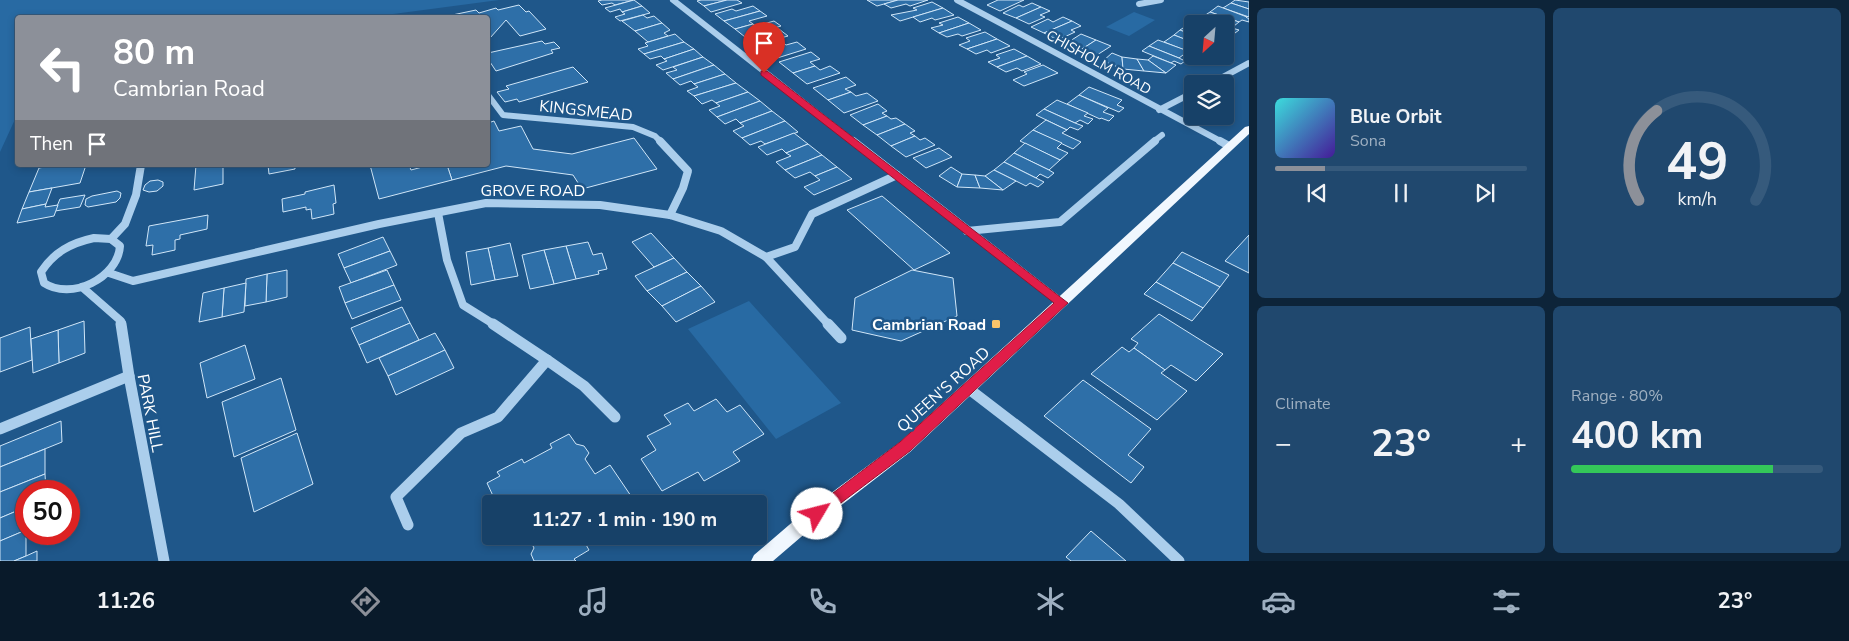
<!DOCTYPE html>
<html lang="en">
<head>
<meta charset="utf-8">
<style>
  body { margin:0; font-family:"Nunito Sans",sans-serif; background:#20486e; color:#f1f3f6; height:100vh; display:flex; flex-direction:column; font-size:19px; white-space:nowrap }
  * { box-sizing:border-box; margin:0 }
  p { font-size:16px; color:#9eafc0 }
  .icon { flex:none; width:28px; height:28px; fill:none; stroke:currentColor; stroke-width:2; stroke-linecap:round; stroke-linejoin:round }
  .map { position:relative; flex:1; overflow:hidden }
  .drawer { display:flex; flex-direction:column; gap:8px; padding:8px; background:#0d2439; width:600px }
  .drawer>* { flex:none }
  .banner { position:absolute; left:15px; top:15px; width:475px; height:152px; border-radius:5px; box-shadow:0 2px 8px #0003,0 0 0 1px #365a7c; background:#8c9099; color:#fff; overflow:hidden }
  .needle { width:32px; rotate:206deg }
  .controls { position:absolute; left:1184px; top:15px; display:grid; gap:10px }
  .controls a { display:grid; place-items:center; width:50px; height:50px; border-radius:5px; background:#174168; box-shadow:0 2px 8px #0003,0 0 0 1px #365a7c; font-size:25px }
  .speed { position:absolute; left:15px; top:480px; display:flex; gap:10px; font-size:25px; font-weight:700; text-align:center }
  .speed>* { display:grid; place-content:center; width:65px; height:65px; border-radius:50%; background:#174168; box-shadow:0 2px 8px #0003,0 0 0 1px #365a7c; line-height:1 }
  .speed .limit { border:8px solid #d22; background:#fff; color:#111 }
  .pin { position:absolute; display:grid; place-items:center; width:42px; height:42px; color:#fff; margin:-51px -21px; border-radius:50% 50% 50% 0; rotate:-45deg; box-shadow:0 0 5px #0007 }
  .pin .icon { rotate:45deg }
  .me { position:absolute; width:55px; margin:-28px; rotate:53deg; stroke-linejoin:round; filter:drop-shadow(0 0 4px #0008) }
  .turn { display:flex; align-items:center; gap:18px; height:105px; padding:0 15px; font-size:22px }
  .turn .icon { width:65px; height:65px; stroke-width:2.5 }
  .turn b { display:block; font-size:35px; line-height:42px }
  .then { display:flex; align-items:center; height:48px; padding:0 15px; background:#0003; gap:10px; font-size:19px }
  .big { font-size:38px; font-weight:700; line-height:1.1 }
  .drawer .widget { flex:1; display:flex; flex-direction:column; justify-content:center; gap:8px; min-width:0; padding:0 18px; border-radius:8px; background:#20486e }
  .drawer .dial { align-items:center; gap:0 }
  .dial svg { height:130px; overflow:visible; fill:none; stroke:#365a7c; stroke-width:7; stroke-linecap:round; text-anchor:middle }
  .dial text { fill:#f1f3f6; stroke:none }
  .song { display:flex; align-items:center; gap:15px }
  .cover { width:60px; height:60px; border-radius:8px; background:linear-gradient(135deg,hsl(180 70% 55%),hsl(260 70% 35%)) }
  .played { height:5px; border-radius:2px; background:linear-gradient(90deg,#8c9099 20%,#365a7c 20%) }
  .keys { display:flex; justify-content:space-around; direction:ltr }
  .heat { display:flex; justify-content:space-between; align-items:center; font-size:28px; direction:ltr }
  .charge { height:8px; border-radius:4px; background:linear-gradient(90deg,#34c759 80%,#365a7c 0) }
  .drawer .tiles { flex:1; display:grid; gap:8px; grid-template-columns:repeat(2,1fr) }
  .trip { position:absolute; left:482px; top:495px; width:285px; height:50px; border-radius:5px; background:#174168; box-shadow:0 2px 8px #0003,0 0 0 1px #365a7c; font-weight:700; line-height:50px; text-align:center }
  .tabs { display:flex; height:80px; justify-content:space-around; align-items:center; background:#091a2a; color:#9eafc0 }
  .tabs .icon { width:35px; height:35px }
  .tabs .on { color:#8c9099 }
  .tabs b { font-size:22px; color:#f1f3f6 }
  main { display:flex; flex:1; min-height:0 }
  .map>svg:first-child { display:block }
  .green { fill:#286aa3 }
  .building { fill:#2e6fa8; stroke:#d0e6f8 }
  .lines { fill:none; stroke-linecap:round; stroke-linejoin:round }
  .minor-far2 { stroke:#abceec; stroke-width:6 }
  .minor-far1 { stroke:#abceec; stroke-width:8 }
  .minor { stroke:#abceec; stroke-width:11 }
  .major { fill:#f0f7fe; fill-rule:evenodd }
  .route { fill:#e11d48; stroke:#92132f }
  .poi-dot { fill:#fac46a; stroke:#1f578a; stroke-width:2 }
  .labels { text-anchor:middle; stroke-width:5; stroke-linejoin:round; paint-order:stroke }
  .far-street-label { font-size:14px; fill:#fff; stroke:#1f578a }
  .street-label { font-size:16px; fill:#fff; stroke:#1f578a }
  .poi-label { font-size:16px; font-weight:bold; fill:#fff; stroke:#1f578a; text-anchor:end }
</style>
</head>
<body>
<main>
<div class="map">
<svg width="1249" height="561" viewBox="0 0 1249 561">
  <rect width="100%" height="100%" fill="#1f578a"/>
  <g class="green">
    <path d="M0 0H499L363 18H18L17 115 0 152Z"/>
    <path d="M1134 12 1155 20 1129 36 1106 27Z"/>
    <path d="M749 301 841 403 776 439 688 329Z"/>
  </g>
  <g class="building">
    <path d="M602 0H634L615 5 612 3 602 5 598 1Z"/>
    <path d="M634 0 642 6 622 12 620 9 610 12 605 8Z"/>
    <path d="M701 0H727L704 6 697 1Z"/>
    <path d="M727 0H737L742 3 711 12 704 6Z"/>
    <path d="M867 0H898L877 6Z"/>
    <path d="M898 0H928L910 6 906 4 891 8 884 4Z"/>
    <path d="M998 0H1024L1000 11 987 5Z"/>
    <path d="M1235 0 1249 2V9L1231 3Z"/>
    <path d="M932 2 943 8 900 21 891 15 917 10 913 8Z"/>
    <path d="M1032 3 1041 7 1016 18 1003 13 1019 5 1023 7Z"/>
    <path d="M1231 3 1249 9V17L1223 8Z"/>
    <path d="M519 5 526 12 529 11 546 29 520 36 506 20 490 38H488V18H438L476 10 479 13 496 8 498 10Z"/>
    <path d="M642 6 650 13 620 21 615 17 625 14 622 12Z"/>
    <path d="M753 6 760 11 724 21 715 14 732 9 736 11Z"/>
    <path d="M1218 6 1247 17H1246L1249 19V22L1242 20 1239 22 1210 12Z"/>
    <path d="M1041 7 1050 11 1040 15 1045 17 1029 24 1016 18Z"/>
    <path d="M943 8 954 15 935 20 932 18 920 22 913 17Z"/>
    <path d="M760 11 767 16 749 21 753 24 735 29 724 21Z"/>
    <path d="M1210 12 1239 22 1234 26 1204 16Z"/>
    <path d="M643 15 647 18 654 16 662 23 635 31 622 21Z"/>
    <path d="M1204 16 1234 26 1232 28 1239 30 1235 33 1228 30 1225 33V24L1195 22Z"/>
    <path d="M958 17 969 23 939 33 931 28 943 25 939 23Z"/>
    <path d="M1063 17 1072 21 1044 33 1031 27 1048 19 1053 22Z"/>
    <path d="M774 21 781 26 745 37 735 29 753 24 756 26Z"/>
    <path d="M1072 21 1081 26 1071 30 1075 32 1058 40 1044 33Z"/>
    <path d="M662 23 670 30 664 33 668 36 648 42 635 31Z"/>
    <path d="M969 23 981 30 962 36 958 34 947 37 939 33Z"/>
    <path d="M1186 26 1192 28V35L1180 30Z"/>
    <path d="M779 29 788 36 777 39 782 42 761 48 748 39Z"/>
    <path d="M1180 30 1192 35V42L1174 35Z"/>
    <path d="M985 32 997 39 967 49 959 45 970 41 966 38Z"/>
    <path d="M675 34 684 42 644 54 638 49 648 46 645 43Z"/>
    <path d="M1081 34 1096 40 1082 49 1067 43Z"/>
    <path d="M1174 35 1192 42V53L1164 42Z"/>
    <path d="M997 39 1010 46 991 53 987 50 976 54 967 49Z"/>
    <path d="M1096 40 1111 46 1097 55 1082 49Z"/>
    <path d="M1158 40 1188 51 1186 52 1192 55 1189 58 1183 55 1179 58 1149 46Z"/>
    <path d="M542 41 545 44 554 42 560 48 551 50 553 53 496 71 488 59V53Z"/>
    <path d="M684 42 694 49 664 59 661 56 650 59 644 54Z"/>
    <path d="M782 42 786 45 797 42 806 49 774 59 761 48Z"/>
    <path d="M1149 46 1179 58 1185 61 1181 64 1174 61 1171 63 1142 51Z"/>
    <path d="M694 49 703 57 663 70 656 65 667 61 664 59Z"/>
    <path d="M1014 49 1027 56 997 67 988 62 1000 58 996 55Z"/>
    <path d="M811 52 820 59 810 62 815 66 793 73 779 62Z"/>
    <path d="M1112 53 1122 57 1123 69 1103 61Z"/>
    <path d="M1027 56 1041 64 1022 71 1017 68 1006 72 997 67Z"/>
    <path d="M1153 56 1171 63 1176 65 1166 73 1148 60Z"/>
    <path d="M703 57 714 65 673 79 666 73 677 70 673 67Z"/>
    <path d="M1122 57 1137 59 1144 71 1123 69Z"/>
    <path d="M1137 59 1148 60 1166 73 1144 71Z"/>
    <path d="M714 65 725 74 694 84 691 81 680 85 673 79Z"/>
    <path d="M1043 65 1058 73 1024 86 1013 80 1027 74 1024 72Z"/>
    <path d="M815 66 820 70 830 66 840 73 807 84 793 73Z"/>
    <path d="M573 67 588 82 519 102 517 99 505 102 497 92 509 89 506 86Z"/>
    <path d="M725 74 736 83 694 96 687 91 698 87 694 84Z"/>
    <path d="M846 77 856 85 845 89 851 92 828 100 813 88Z"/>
    <path d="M736 83 748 92 716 103 712 100 702 104 694 96Z"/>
    <path d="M1089 87 1122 100 1117 105 1124 108 1119 112 1079 95Z"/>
    <path d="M748 92 760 101 717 117 709 110 720 106 716 103Z"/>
    <path d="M851 92 856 96 867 93 878 101 844 113 828 100Z"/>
    <path d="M1079 95 1108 108 1103 112 1114 116 1109 121 1101 118 1100 119 1067 104Z"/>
    <path d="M1057 100 1088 113 1084 116 1093 119 1088 124 1080 120 1075 123 1044 109Z"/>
    <path d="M760 101 772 111 740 123 736 119 725 124 717 117Z"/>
    <path d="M878 104 887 111 882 113 887 116 863 125 850 115Z"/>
    <path d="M1044 109 1075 123 1083 126 1078 130 1070 127 1067 130 1036 115Z"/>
    <path d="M772 111 785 121 742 138 733 131 744 126 740 123Z"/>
    <path d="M887 116 891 119 896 118 905 124 877 135 863 125Z"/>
    <path d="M1046 120 1067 130 1062 133 1081 142 1073 149 1033 130Z"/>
    <path d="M494 121 499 131 521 126 533 149 572 154 634 138 657 169 582 189 573 175 506 166 452 180 447 165H488V123Z"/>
    <path d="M785 121 798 132 765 144 761 141 750 145 742 138Z"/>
    <path d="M905 124 915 131 910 133 915 136 891 146 877 135Z"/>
    <path d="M1033 130 1062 143 1057 148 1068 153 1060 160 1020 141Z"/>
    <path d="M794 133 808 144 786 153 782 149 767 155 758 147Z"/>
    <path d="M915 136 920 140 925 138 935 145 906 157 891 146Z"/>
    <path d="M1025 143 1060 160 1049 170 1014 153Z"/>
    <path d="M808 144 822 155 785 170 776 162 791 156 786 153Z"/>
    <path d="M939 148 952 157 926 168 913 158Z"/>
    <path d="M1014 153 1049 170 1054 173 1048 178 1040 174 1036 178 1004 162Z"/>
    <path d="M822 155 837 167 815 176 810 172 795 178 785 170Z"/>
    <path d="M1004 162 1044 182 1038 187 1030 183 1026 186 994 170Z"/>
    <path d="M57 165H86L80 183 29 192 39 168Z"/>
    <path d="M196 165H223V184L194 190Z"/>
    <path d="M268 165H295V169L269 174Z"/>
    <path d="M370 165H409L411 170 430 165H447L452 180 379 199Z"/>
    <path d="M837 167 852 179 814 195 804 187 820 180 815 176Z"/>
    <path d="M951 167 962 174 957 187 939 176Z"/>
    <path d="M994 170 1016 181 1003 190 985 176Z"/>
    <path d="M962 174 975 175 980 188 957 187Z"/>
    <path d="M975 175 985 176 1003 190 980 188Z"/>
    <path d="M158 180 163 182V186L157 191 149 192 143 190 145 185 150 181Z"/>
    <path d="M334 185 336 203 333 204 334 214 312 219 311 209 306 210V207L283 212 282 199 305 194V192Z"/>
    <path d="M52 188 46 204 22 209 29 192Z"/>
    <path d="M117 191 121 193 120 198 116 202 88 207 85 205 86 199 92 196Z"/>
    <path d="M85 195 80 207 55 211 60 199Z"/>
    <path d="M882 196 950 253 914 270 847 210Z"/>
    <path d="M46 204 45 207 58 205 54 216 17 223 22 209Z"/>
    <path d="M208 215 207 229 180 235V239L175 240V250L152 255 153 245 146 246 149 226Z"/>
    <path d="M651 233 674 258 654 267 632 242Z"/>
    <path d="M1249 235V273L1225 261Z"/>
    <path d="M383 237 390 251 344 268 338 254Z"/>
    <path d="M588 242 593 255 602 253 607 269 598 271 599 274 576 279 566 246Z"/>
    <path d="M510 243 518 276 495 280 488 248Z"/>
    <path d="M566 246 576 279 554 284 544 250Z"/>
    <path d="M488 248 495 280 471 285 466 252Z"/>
    <path d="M544 250 554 284 530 289 522 255Z"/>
    <path d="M390 251 397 265 351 283 344 268Z"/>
    <path d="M1182 252 1229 275 1220 287 1173 263Z"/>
    <path d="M674 258 687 272 647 291 635 276Z"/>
    <path d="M1173 263 1220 287 1203 308 1156 282Z"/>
    <path d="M287 270V297L266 302 267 274Z"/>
    <path d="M387 270 394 285 345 303 339 287Z"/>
    <path d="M912 270 953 278 957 316 901 341 852 330 855 298Z"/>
    <path d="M687 272 701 286 662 306 647 291Z"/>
    <path d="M267 274 266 302 245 306 246 279Z"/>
    <path d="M1156 282 1203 308 1192 321 1144 294Z"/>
    <path d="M246 283 244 312 222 317 224 288Z"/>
    <path d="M394 285 401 300 352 319 345 303Z"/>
    <path d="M701 286 715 302 676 322 662 306Z"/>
    <path d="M224 288 222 317 199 322 203 293Z"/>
    <path d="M402 307 410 323 359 345 351 328Z"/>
    <path d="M1159 314 1223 354 1196 381 1171 365 1165 370 1134 348 1138 343 1131 339Z"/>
    <path d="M84 321 85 353 59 363 58 330Z"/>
    <path d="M410 323 419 340 367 363 359 345Z"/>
    <path d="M30 327 32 360 0 372V338Z"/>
    <path d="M58 330 59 363 33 373 31 339Z"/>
    <path d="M435 333 445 350 388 376 379 358Z"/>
    <path d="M245 345 255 379 207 398 200 363Z"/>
    <path d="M1122 347 1129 352 1134 348 1165 370 1161 373 1187 391 1157 420 1091 374Z"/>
    <path d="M445 350 454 368 396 395 388 376Z"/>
    <path d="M281 378 296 430 234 457 222 402Z"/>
    <path d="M1083 380 1151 429 1128 455 1144 467 1131 483 1044 416Z"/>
    <path d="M716 399 727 412 740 405 764 434 733 452 740 461 704 481 698 472 662 491 641 459 656 450 647 436 671 424 664 415 688 403 694 411Z"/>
    <path d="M61 421 62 442 0 467V446Z"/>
    <path d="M297 433 313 484 254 512 241 458Z"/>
    <path d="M569 434 576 444 584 446 589 453 585 459 595 474 610 465 631 496 626 500 628 504 491 505 489 501 494 498 487 483 500 476 497 472 522 459 524 463 552 448 550 444Z"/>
    <path d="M45 449V474L0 492V467Z"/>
    <path d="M45 474 46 491H26V507L0 518V492Z"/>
    <path d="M26 507V530L0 541V518Z"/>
    <path d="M26 530V556L14 561H0V541Z"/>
    <path d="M1091 531 1126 561H1071L1066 557Z"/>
    <path d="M528 536H597L585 543 589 550 574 559 576 561H534L531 554 534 548Z"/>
    <path d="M37 551V561H14L26 556Z"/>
  </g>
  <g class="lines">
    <g class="minor-far2">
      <path d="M673 0 854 142"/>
      <path d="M957 0 1222 142"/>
      <path d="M1139 4 1161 0"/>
      <path d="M1210 84 1249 63"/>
      <path d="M488 95 503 115 633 127 655 136 661 142"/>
      <path d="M1159 110 1192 93"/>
      <path d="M1153 142 1162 135"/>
    </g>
    <g class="minor-far1">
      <path d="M660 141 688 171 683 188 670 215"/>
      <path d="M853 141 1062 303"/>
      <path d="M1220 141 1229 146"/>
      <path d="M438 213 447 260 463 305 495 325"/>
      <path d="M967 231 1060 222 1155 141"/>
      <path d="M94 238 111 239 120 246C118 278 71 301 44 283L41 272C54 252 71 243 94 238Z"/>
      <path d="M111 239 125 224 136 195 141 165"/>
      <path d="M766 257 829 325"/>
      <path d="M109 273 133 281 379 224 486 203 600 205 670 215 721 231 766 257 795 247 812 214 897 175"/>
      <path d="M82 287 121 321 122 325"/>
    </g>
    <g class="minor">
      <path d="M121 324 129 376 164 561"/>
      <path d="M828 324 841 338"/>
      <path d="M547 360 584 386 615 417"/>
      <path d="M969 389 1119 504 1179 561"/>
      <path d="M0 429 129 376"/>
      <path d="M408 525 396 497 461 433 498 417 547 360 493 324"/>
    </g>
    <path class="major" d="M1249 126V134L910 452 808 531 773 561H751L754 555 796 519 900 442 1245 127Z"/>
  </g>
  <path class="route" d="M761 71H767L1068 303 910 451 817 521 812 519 809 514 812 509 900 442 1054 303 761 75Z"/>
  <rect class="poi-dot" x="991" y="319" width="10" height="10" rx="2.5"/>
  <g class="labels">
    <g class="far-street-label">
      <text transform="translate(1099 62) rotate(29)" y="5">CHISHOLM ROAD</text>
    </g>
    <g class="street-label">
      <text transform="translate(586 110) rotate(6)" y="6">KINGSMEAD</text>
      <text x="533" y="196">GROVE ROAD</text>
      <text transform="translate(943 389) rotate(-42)" y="6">QUEEN'S ROAD</text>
      <text transform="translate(151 413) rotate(79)" y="6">PARK HILL</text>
    </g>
    <g class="poi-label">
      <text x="986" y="330">Cambrian Road</text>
    </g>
  </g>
</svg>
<div class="controls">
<a><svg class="needle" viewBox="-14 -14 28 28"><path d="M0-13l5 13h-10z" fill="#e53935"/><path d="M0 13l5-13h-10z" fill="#9eafc0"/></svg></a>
<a><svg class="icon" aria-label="layers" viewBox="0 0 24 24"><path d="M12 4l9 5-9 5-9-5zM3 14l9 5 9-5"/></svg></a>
</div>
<div class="speed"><div class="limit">50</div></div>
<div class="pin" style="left:764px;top:73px;background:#d93025"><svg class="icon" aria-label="arrive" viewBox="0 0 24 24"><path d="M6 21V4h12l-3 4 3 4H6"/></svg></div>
<svg class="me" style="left:817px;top:514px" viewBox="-20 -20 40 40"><circle r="19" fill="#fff"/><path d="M0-13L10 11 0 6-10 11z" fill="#e11d48"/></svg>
<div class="trip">11:27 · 1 min · 190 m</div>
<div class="banner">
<div class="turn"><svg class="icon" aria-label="left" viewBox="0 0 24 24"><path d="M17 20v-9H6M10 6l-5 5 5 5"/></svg><div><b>80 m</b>Cambrian Road</div></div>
<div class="then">Then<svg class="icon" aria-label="arrive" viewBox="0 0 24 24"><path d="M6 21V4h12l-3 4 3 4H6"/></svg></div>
</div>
</div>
<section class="drawer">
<div class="tiles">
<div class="widget">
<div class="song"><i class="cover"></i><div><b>Blue Orbit</b><p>Sona</p></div></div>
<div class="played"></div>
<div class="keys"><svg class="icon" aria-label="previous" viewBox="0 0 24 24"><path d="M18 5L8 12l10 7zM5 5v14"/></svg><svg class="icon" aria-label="pause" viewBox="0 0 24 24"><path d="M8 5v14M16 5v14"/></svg><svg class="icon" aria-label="next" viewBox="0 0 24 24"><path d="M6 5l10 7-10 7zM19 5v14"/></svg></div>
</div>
<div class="widget dial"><svg viewBox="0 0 100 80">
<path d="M14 69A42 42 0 1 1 86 69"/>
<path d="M14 69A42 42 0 0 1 25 14" stroke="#8c9099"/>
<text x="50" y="56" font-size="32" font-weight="700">49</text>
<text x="50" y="72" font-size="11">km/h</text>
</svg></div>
<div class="widget"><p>Climate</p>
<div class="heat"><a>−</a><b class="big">23°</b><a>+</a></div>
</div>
<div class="widget"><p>Range · 80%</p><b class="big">400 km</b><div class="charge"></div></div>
</div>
</section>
</main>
<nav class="tabs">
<b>11:26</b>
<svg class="icon on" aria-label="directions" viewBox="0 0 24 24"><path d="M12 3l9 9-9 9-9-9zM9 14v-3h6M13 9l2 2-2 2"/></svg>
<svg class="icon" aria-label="music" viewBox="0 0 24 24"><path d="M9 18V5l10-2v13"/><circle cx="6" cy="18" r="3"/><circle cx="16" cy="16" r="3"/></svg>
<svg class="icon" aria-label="phone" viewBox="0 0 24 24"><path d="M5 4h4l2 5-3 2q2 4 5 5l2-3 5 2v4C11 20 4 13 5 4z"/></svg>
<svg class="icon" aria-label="climate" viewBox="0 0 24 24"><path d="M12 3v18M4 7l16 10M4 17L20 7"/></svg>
<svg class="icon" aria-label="car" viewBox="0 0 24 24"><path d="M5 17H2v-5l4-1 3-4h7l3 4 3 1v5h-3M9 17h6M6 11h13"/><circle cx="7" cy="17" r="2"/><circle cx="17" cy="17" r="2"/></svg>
<svg class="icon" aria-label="filters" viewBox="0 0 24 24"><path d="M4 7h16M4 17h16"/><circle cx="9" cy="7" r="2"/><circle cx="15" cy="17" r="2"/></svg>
<b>23°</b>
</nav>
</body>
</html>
